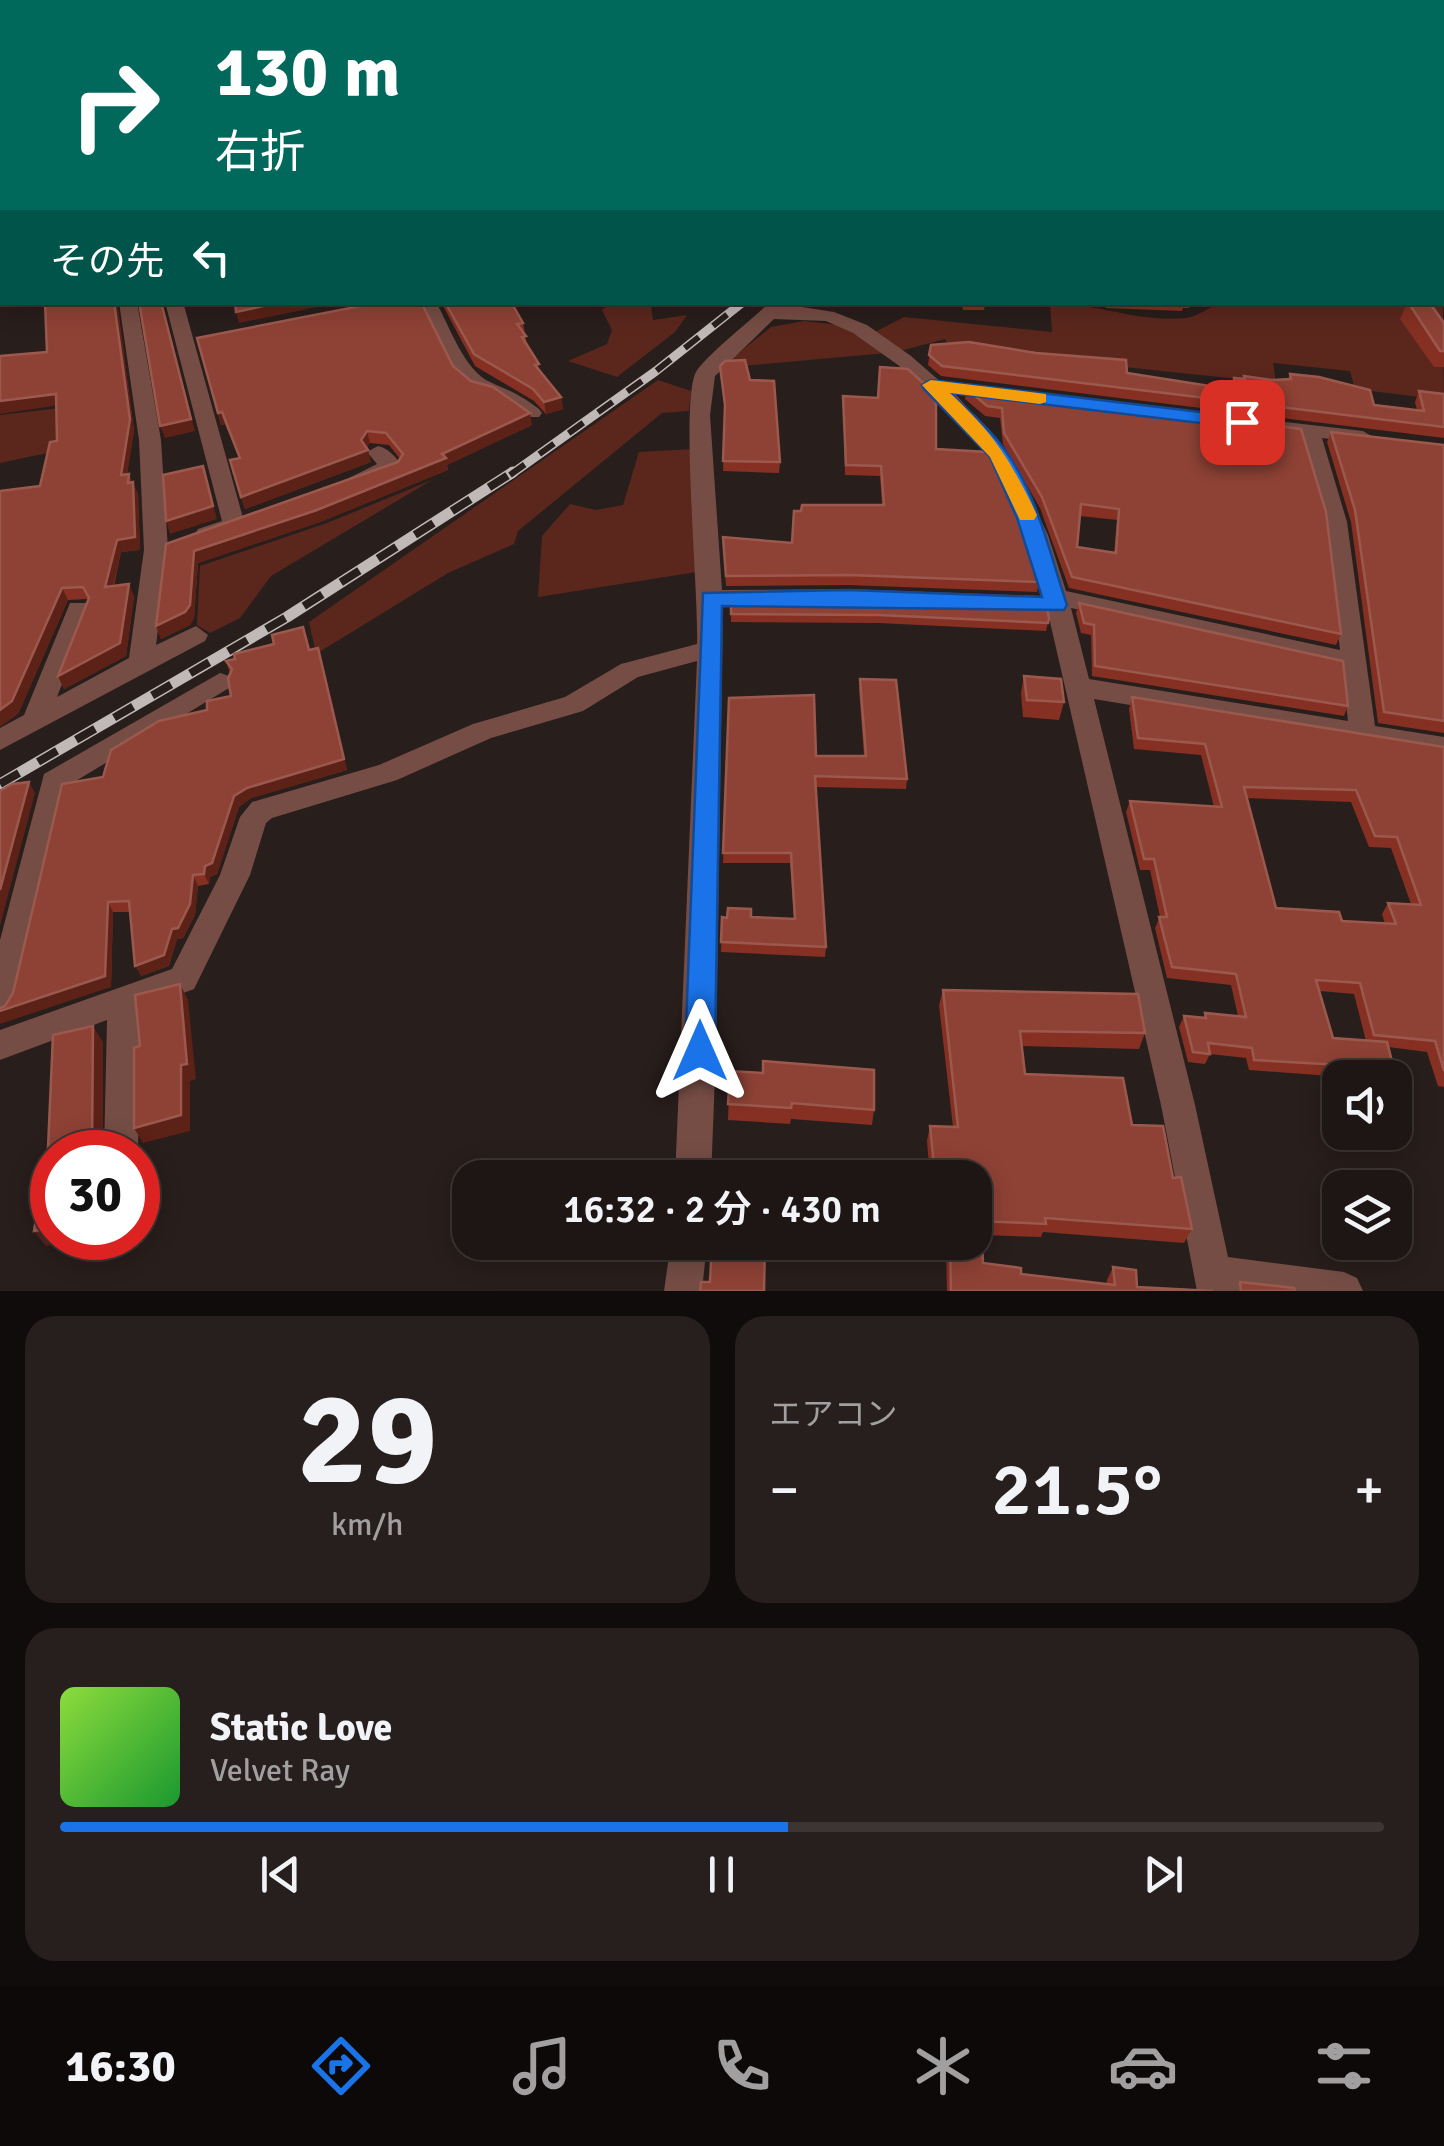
<!DOCTYPE html>
<html lang="ja">
<head>
<meta charset="utf-8">
<style>
  body { margin:0; font-family:Signika,"Noto Sans JP",sans-serif; background:#261f1e; color:#f1f3f6; height:100vh; display:flex; flex-direction:column; font-size:38px; white-space:nowrap }
  * { box-sizing:border-box; margin:0 }
  p { font-size:32px; color:#a19fa0 }
  .icon { flex:none; width:55px; height:55px; fill:none; stroke:currentColor; stroke-width:2; stroke-linecap:round; stroke-linejoin:round }
  .map { position:relative; height:1291px; overflow:hidden }
  .side { display:flex; flex-direction:column; gap:25px; padding:25px; background:#100c0c; flex:1 }
  .side>* { flex:none }
  .guide { position:absolute; left:0px; top:0px; width:1445px; height:305px; box-shadow:0 5px 25px #0003,0 0 0 2px #3c3534; background:#00695c; color:#fff; overflow:hidden }
  .fabs { position:absolute; left:1322px; top:1060px; display:grid; gap:20px }
  .fabs a { display:grid; place-items:center; width:90px; height:90px; border-radius:20px; background:#1e1615; box-shadow:0 5px 25px #0003,0 0 0 2px #3c3534; font-size:50px }
  .speed { position:absolute; left:30px; top:1130px; display:flex; gap:20px; font-size:50px; font-weight:700; text-align:center }
  .speed>* { display:grid; place-content:center; width:130px; height:130px; border-radius:50%; background:#1e1615; box-shadow:0 5px 25px #0003,0 0 0 2px #3c3534; line-height:1 }
  .speed .limit { border:15px solid #d22; background:#fff; color:#111 }
  .pin { position:absolute; display:grid; place-items:center; width:85px; height:85px; color:#fff; margin:-42px; border-radius:20px; box-shadow:0 5px 15px #0006 }
  .me { position:absolute; width:110px; margin:-55px; rotate:0deg; stroke-linejoin:round; filter:drop-shadow(0 0 8px #0008) }
  .turn { display:flex; align-items:center; gap:35px; height:210px; padding:0 50px; font-size:45px }
  .turn .icon { width:130px; height:130px; stroke-width:2.5 }
  .turn b { display:block; font-size:70px; line-height:85px }
  .then { display:flex; align-items:center; height:95px; padding:0 50px; background:#0003; gap:20px; font-size:38px }
  .big { font-size:75px; font-weight:600; line-height:1.1 }
  .side .widget { flex:1; display:flex; flex-direction:column; justify-content:center; gap:15px; min-width:0; padding:0 35px; border-radius:30px; background:#261f1e }
  .side .dial { align-items:center; gap:0 }
  .dial b { font-size:130px; line-height:1 }
  .song { display:flex; align-items:center; gap:30px }
  .cover { width:120px; height:120px; border-radius:15px; background:linear-gradient(135deg,hsl(90 70% 55%),hsl(130 70% 35%)) }
  .played { height:10px; border-radius:5px; background:linear-gradient(90deg,#1a73e8 55%,#3c3534 55%) }
  .keys { display:flex; justify-content:space-around; direction:ltr }
  .heat { display:flex; justify-content:space-between; align-items:center; font-size:55px; direction:ltr }
  .side .tiles { flex:1; display:grid; gap:25px; grid-template-columns:1fr 1fr }
  .widget:last-child { grid-column:span 2 }
  .trip { position:absolute; left:452px; top:1160px; width:540px; height:100px; border-radius:30px; background:#1e1615; box-shadow:0 5px 25px #0003,0 0 0 2px #3c3534; font-weight:600; line-height:100px; text-align:center }
  .tabs { display:flex; height:160px; justify-content:space-around; align-items:center; background:#0c0908; color:#a19fa0 }
  .tabs .icon { width:70px; height:70px }
  .tabs .current { color:#1a73e8 }
  .tabs b { font-size:45px; color:#f1f3f6 }
  .map>svg:first-child { display:block }
  .green { fill:#5b271d }
  .lines { fill:none; stroke-linecap:round; stroke-linejoin:round }
  .river { fill:#186d6d; fill-rule:evenodd }
  .minor { fill:#754d45; fill-rule:evenodd }
  .rail-far1-casing { stroke:#c0b9b8; stroke-width:9 }
  .rail-casing { stroke:#c0b9b8; stroke-width:11 }
  .rail-far1 { stroke:#281e1c; stroke-width:6; stroke-dasharray:18; stroke-linecap:butt }
  .rail { stroke:#281e1c; stroke-width:8; stroke-dasharray:22; stroke-linecap:butt }
  .wall { fill:#853022; fill-rule:evenodd }
  .shaded-wall { fill:#5c2117 }
  .building { fill:#8e4235; stroke:#9b594e; stroke-width:2.5; fill-rule:evenodd }
  .route { fill:#1a73e8; stroke:#114b97; stroke-width:2.5 }
  .slow { fill:#f59e0b }
</style>
</head>
<body>
<div class="map">
<svg width="1444" height="1291" viewBox="0 0 1444 1291">
  <rect width="100%" height="100%" fill="#281e1c"/>
  <g class="green">
    <path d="M1443 290 1444 400 1355 389 1350 371 1273 363 1276 383 951 349 945 339 900 351 875 332 904 317 1052 332 1050 303C1096 303 1139 323 1185 318 1198 317 1210 306 1222 303L1442 302Z"/>
    <path d="M613 302 651 305 653 320 687 315 675 332 617 377 568 361 607 344 612 330 602 310Z"/>
    <path d="M804 321 839 325 887 353 720 368 771 327Z"/>
    <path d="M658 380 691 391 689 411 662 413 518 531 514 544 448 573 316 654 309 622Z"/>
    <path d="M60 408 57 451 0 463V415Z"/>
    <path d="M695 449 703 571 538 597 542 536 570 504 596 510 623 505 639 452Z"/>
    <path d="M432 480 271 576 240 618 210 633 197 625 200 566 327 523Z"/>
  </g>
  <g class="lines">
    <rect class="river" x="0" y="57" width="2" height="16"/>
    <g class="minor">
      <rect x="0" y="36" width="2" height="8"/>
      <rect x="0" y="150" width="2" height="10"/>
      <rect x="1442" y="278" width="2" height="11"/>
      <path d="M119 302H137L161 440 168 550 156 645 196 626 208 635 205 641 0 750V728L24 715 70 603H88L91 609 57 697 129 658 144 550 139 440Z"/>
      <path d="M165 302H183L245 525 242 530 206 541 198 539 195 534 198 529 222 521Z"/>
      <path d="M418 302H436C450 327 464 370 490 382 512 392 519 394 539 409L542 413 539 417H525L496 395 475 390 457 375Z"/>
      <path d="M770 302 834 312 867 325 911 356 958 397 1011 458 1048 535 1066 591 1340 650 1325 522 1300 436 1268 432 1258 426 1268 420 1363 431 1373 437 1363 443 1322 438 1347 522 1375 726 1444 737V757L1094 699 1195 1105 1228 1257 1344 1272 1357 1278 1363 1291H1197L1161 1105 1048 613 848 605 723 606 716 1051 711 1178H675L697 661 638 677 583 711 491 738 397 780 272 818 266 823 250 875 194 989 140 1009 138 1154 104 1152 107 1020 0 1060V1030L172 969 220 875 240 817 252 802 379 765 473 724 565 697 621 664 697 644C699 594 680 401 696 372 707 354 753 319 770 302ZM774 319 826 321 853 333 898 365 964 426 989 458 1008 495 1042 596 848 589 722 590 710 415 715 376ZM1071 608 1342 668 1348 721 1089 679Z"/>
      <path d="M378 446C388 448 396 457 402 466 392 476 367 486 352 483L349 478 377 464 367 452Z"/>
      <path d="M220 673 229 676 233 682 229 688 66 787 16 1003 11 1013 0 1017V940L44 774Z"/>
      <path d="M671 1242H707L702 1291H664Z"/>
    </g>
    <defs>
      <path id="rail-far1" d="M510 475 656 371 743 302"/>
      <path id="rail" d="M0 784 287 617 513 472"/>
    </defs>
    <use href="#rail-far1" class="rail-far1-casing"/>
    <use href="#rail" class="rail-casing"/>
    <use href="#rail-far1" class="rail-far1"/>
    <use href="#rail" class="rail"/>
  </g>
  <g class="wall">
    <path d="M45 302H117L134 431 127 474 138 494 140 550 121 552 114 586 134 596 126 656 64 689 58 676 88 599 68 600 18 714 40 486 57 441 56 406 47 352Z"/>
    <path d="M441 302H511L523 323 527 345 540 370 561 397 563 409 546 414 534 401 475 366Z"/>
    <path d="M962 302H985L984 310H963Z"/>
    <path d="M1105 302H1191L1189 308H1183L1182 311 1106 308Z"/>
    <path d="M1407 303 1444 323V367H1434L1400 319Z"/>
    <path d="M197 338 453 366 532 425 447 465 448 470 320 522 198 563 194 618 190 625 161 639 156 626 166 544 398 462 400 459 389 445 370 443 366 448 371 462 245 509 241 497 239 458 225 424 221 425Z"/>
    <path d="M931 345 1230 389 1234 378 1243 379 1244 376 1272 380 1288 379 1290 374 1374 405 1417 410 1415 402 1419 391 1444 394V438L941 376 928 365Z"/>
    <path d="M720 366 750 380 780 462 779 473 723 471 725 413Z"/>
    <path d="M967 389 1301 429 1341 634 1336 645 1069 588 1040 508 1003 444 1000 418 985 416 965 399ZM1080 516 1117 520 1114 553 1077 547Z"/>
    <path d="M843 396 936 449 1039 582 1037 592 848 585 726 586 723 547 792 543 882 505 880 476 845 475Z"/>
    <path d="M1331 432 1444 445V733L1378 723 1351 522 1327 442Z"/>
    <path d="M731 601 1049 618 1046 631 878 623 731 622Z"/>
    <path d="M1079 603 1348 706 1344 716 1092 676 1091 635 1081 633 1076 613Z"/>
    <path d="M309 650 321 659 347 770 251 798 239 807 217 874 210 877 209 884 198 886 195 915 183 938 177 939 169 966 141 976 130 912H113L111 987 5 1006 13 993 103 777 231 696 230 673 226 661Z"/>
    <path d="M1024 676 1064 702 1059 720 1023 717 1021 693Z"/>
    <path d="M860 679 907 779 906 789 815 787 826 947 825 957 721 952 722 917H751L794 919 790 863H723L729 698 816 756H864L859 689Z"/>
    <path d="M1132 697 1444 747V1087L1438 1086 1427 1052 1388 1047 1395 1073 1392 1078H1358L1249 1070 1246 1058 1210 1054 1205 1064 1188 1062 1179 1027 1184 1016 1203 1018 1205 1013 1238 1016 1231 985 1167 978 1155 928 1160 917 1150 870H1140L1126 812 1130 801 1214 807 1201 755 1134 749 1129 709ZM1247 798 1351 802 1369 847 1391 848 1411 904 1388 903 1382 914 1385 924 1342 921 1276 908ZM1320 991 1354 994 1366 1041 1333 1038Z"/>
    <path d="M943 990 1145 1033 1139 1049 1022 1046 1025 1074 1132 1125 1173 1178 1192 1229 1184 1243 1043 1232 1041 1237 982 1235 983 1263 1021 1274 1107 1284V1280L1113 1267 1137 1287 1213 1291H947L946 1251 948 1242H975V1178H930L927 1141 930 1126 953 1127 939 1005Z"/>
    <path d="M730 1071 874 1110 872 1125 791 1119 790 1124 728 1120Z"/>
  </g>
  <g class="shaded-wall">
    <path d="M21 0H62V2H22Z"/>
    <path d="M113 0H193V2H114Z"/>
    <path d="M114 302H117L134 431 125 487 121 475Z"/>
    <path d="M161 302 195 431 165 438 160 426Z"/>
    <path d="M282 302H342L239 323 236 312Z"/>
    <path d="M56 394 60 405 0 414V401Z"/>
    <path d="M561 397 563 409 546 414 544 402Z"/>
    <path d="M222 412 225 424 221 425 218 413Z"/>
    <path d="M530 413 532 425 447 465 448 470 320 522 198 563 194 618 190 625 161 639 156 626 194 551 442 454Z"/>
    <path d="M367 431 370 443 363 452 368 450 371 462 245 509 241 497 361 440Z"/>
    <path d="M203 466 217 519 170 534 166 521Z"/>
    <path d="M129 474 138 494 140 550 121 552 110 599 105 587Z"/>
    <path d="M129 584 134 596 126 656 64 689 58 676Z"/>
    <path d="M62 588 68 600 18 714 0 727V710Z"/>
    <path d="M321 659 347 770 251 798 239 807 217 874 210 877 209 884 204 874 205 866 234 796Z"/>
    <path d="M29 782 35 793 0 926V890Z"/>
    <path d="M193 875 198 886 195 915 183 938 177 939 169 966 141 976 135 966 172 929Z"/>
    <path d="M108 902 113 912 111 987 0 1024V1011Z"/>
    <path d="M180 984 188 1000 196 1079 190 1081V1131L143 1143 134 1128Z"/>
    <path d="M93 1026 103 1042V1152H92Z"/>
    <path d="M52 1228V1238H88L46 1246 34 1231Z"/>
  </g>
  <g class="building">
    <path d="M416 0H629V2H414Z"/>
    <path d="M747 0H1444V46L1442 51V2H747Z"/>
    <path d="M1442 54H1444V158L1442 167Z"/>
    <path d="M2 74V143L0 141V95H2V82H0V75Z"/>
    <path d="M1442 182 1444 195V265H1442Z"/>
    <path d="M0 231H2V279L0 280Z"/>
    <path d="M45 302H114L130 419 121 475 129 474 128 483 133 482 135 537 117 540 105 587 129 584 120 643 58 676 89 598 83 587 62 588 12 701 0 710V491L40 486 50 442 57 441 56 394 0 401V356L47 352Z"/>
    <path d="M139 302H161L191 419 160 426Z"/>
    <path d="M235 302H282L236 312Z"/>
    <path d="M381 302H421L453 366 471 381 493 387 530 413 442 454 446 458 317 510 194 551 190 605 185 612 156 626 166 544 398 462 403 454 386 433 367 431 361 440 368 450 241 497 230 460 240 458 222 412 218 413 197 338Z"/>
    <path d="M445 302H511L523 323 517 324 526 336 522 337 539 364 535 365 561 397 544 402 533 389 474 354Z"/>
    <path d="M1408 302H1429L1444 323V351H1440Z"/>
    <path d="M969 342 1036 353 1126 360 1127 373 1235 390 1234 378 1245 379 1244 376 1272 380 1291 379 1290 374 1319 377 1370 390 1374 405 1424 411 1419 391 1444 394V427L942 366 929 355 931 345Z"/>
    <path d="M745 360 750 380 774 381 780 462 723 461 725 405 720 366 725 361Z"/>
    <path d="M880 367 908 369 936 395V449L988 452 1006 487 1039 582 849 575 726 576 723 537 792 543 794 511H801L802 505H884L881 466 846 465 843 396 878 398Z"/>
    <path d="M967 389 1301 429 1326 512 1341 634 1072 577 1042 497 1004 433 1002 408 987 406ZM1081 504 1119 509 1116 553 1077 547Z"/>
    <path d="M1331 432 1444 445V721L1384 712 1355 510Z"/>
    <path d="M203 466 213 506 166 521 163 475Z"/>
    <path d="M849 600 1047 608 1049 618 1048 623 879 615 731 614V601Z"/>
    <path d="M1079 603 1343 661 1348 706 1095 666 1094 625 1084 623Z"/>
    <path d="M303 627 309 650 318 648 344 759 247 788 234 796 212 863 205 866 204 874 193 875 190 904 178 928 172 929 164 955 135 966 129 901 108 902 105 976 0 1011V1008L5 1006 13 993 62 784 103 777 111 750 159 721 207 710V701L231 696 228 679 232 669 226 661 235 659 234 654 274 644 272 635Z"/>
    <path d="M1024 676 1061 679 1064 702 1027 700Z"/>
    <path d="M860 679 896 680 907 779 815 776 826 947 721 942 722 917 727 918 728 908 751 909V917L795 919 791 853H723L729 698 814 695 816 756H866Z"/>
    <path d="M1132 697 1444 747V1071L1435 1041 1374 1035 1360 983 1316 980 1333 1038 1387 1042 1395 1073 1360 1066 1254 1060 1252 1048 1208 1043 1210 1054 1193 1052 1184 1016 1206 1018 1205 1013 1246 1017 1236 974 1172 967 1159 917H1167L1154 859H1144L1130 801 1222 807 1205 744 1138 738ZM1244 787 1356 790 1375 836 1397 837 1421 905 1388 903 1396 924 1342 921 1339 912 1276 908Z"/>
    <path d="M29 782 0 890V791L12 784Z"/>
    <path d="M180 984 187 1064 181 1065V1115L134 1128V1048L140 1046 135 995Z"/>
    <path d="M943 990 1138 994 1145 1033 1020 1031 1025 1074 1123 1078 1132 1125 1163 1126 1173 1178 1181 1177 1192 1229 1045 1218 1046 1224 981 1221 983 1263 1021 1268V1274L1115 1285 1113 1267 1136 1270 1137 1287 1213 1291H951L950 1242H975V1178H951L950 1167 934 1166 930 1126 958 1127Z"/>
    <path d="M93 1026 92 1152H52V1228L34 1231 40 1195 46 1193 53 1035Z"/>
    <path d="M763 1061 874 1070V1110L792 1103 791 1108 728 1104 730 1071 763 1073Z"/>
    <path d="M712 1242H765L764 1291H700L701 1282H710Z"/>
    <path d="M1240 1282 1294 1288 1295 1291H1241Z"/>
  </g>
  <path class="route" d="M931 380 1242 417 1251 422 1242 428 950 393C969 411 989 428 1005 450 1037 494 1050 554 1067 605L1064 610 722 606 715 1051 711 1061 700 1065 689 1061 685 1051 703 593 848 590 1042 597 1017 518 990 457 924 389 922 385Z"/>
  <path class="slow" d="M931 380 1046 394V402L1040 404 950 393C995 435 1010 459 1037 515L1034 520H1020L990 457 922 385Z"/>
</svg>
<div class="fabs">
<a><svg class="icon" aria-label="sound" viewBox="0 0 24 24"><path d="M4 9h4l5-4v14l-5-4H4zM17 9q2 3 0 6"/></svg></a>
<a><svg class="icon" aria-label="layers" viewBox="0 0 24 24"><path d="M12 4l9 5-9 5-9-5zM3 14l9 5 9-5"/></svg></a>
</div>
<div class="speed"><div class="limit">30</div></div>
<div class="pin" style="left:1242px;top:422px;background:#d93025"><svg class="icon" aria-label="arrive" viewBox="0 0 24 24"><path d="M6 21V4h12l-3 4 3 4H6"/></svg></div>
<svg class="me" style="left:700px;top:1051px" viewBox="-20 -20 40 40"><path d="M0-17L14 15 0 8-14 15z" fill="#1a73e8" stroke="#fff" stroke-width="4"/></svg>
<div class="trip">16:32 · 2 分 · 430 m</div>
<div class="guide">
<div class="turn"><svg class="icon" aria-label="right" viewBox="0 0 24 24"><path d="M7 20v-9h11M14 6l5 5-5 5"/></svg><div><b>130 m</b>右折</div></div>
<div class="then">その先<svg class="icon" aria-label="left" viewBox="0 0 24 24"><path d="M17 20v-9H6M10 6l-5 5 5 5"/></svg></div>
</div>
</div>
<section class="side">
<div class="tiles">
<div class="widget dial"><b>29</b><p>km/h</p></div>
<div class="widget"><p>エアコン</p>
<div class="heat"><a>−</a><b class="big">21.5°</b><a>+</a></div>
</div>
<div class="widget">
<div class="song"><i class="cover"></i><div><b>Static Love</b><p>Velvet Ray</p></div></div>
<div class="played"></div>
<div class="keys"><svg class="icon" aria-label="previous" viewBox="0 0 24 24"><path d="M18 5L8 12l10 7zM5 5v14"/></svg><svg class="icon" aria-label="pause" viewBox="0 0 24 24"><path d="M8 5v14M16 5v14"/></svg><svg class="icon" aria-label="next" viewBox="0 0 24 24"><path d="M6 5l10 7-10 7zM19 5v14"/></svg></div>
</div>
</div>
</section>
<nav class="tabs">
<b>16:30</b>
<svg class="icon current" aria-label="directions" viewBox="0 0 24 24"><path d="M12 3l9 9-9 9-9-9zM9 14v-3h6M13 9l2 2-2 2"/></svg>
<svg class="icon" aria-label="music" viewBox="0 0 24 24"><path d="M9 18V5l10-2v13"/><circle cx="6" cy="18" r="3"/><circle cx="16" cy="16" r="3"/></svg>
<svg class="icon" aria-label="phone" viewBox="0 0 24 24"><path d="M5 4h4l2 5-3 2q2 4 5 5l2-3 5 2v4C11 20 4 13 5 4z"/></svg>
<svg class="icon" aria-label="climate" viewBox="0 0 24 24"><path d="M12 3v18M4 7l16 10M4 17L20 7"/></svg>
<svg class="icon" aria-label="car" viewBox="0 0 24 24"><path d="M5 17H2v-5l4-1 3-4h7l3 4 3 1v5h-3M9 17h6M6 11h13"/><circle cx="7" cy="17" r="2"/><circle cx="17" cy="17" r="2"/></svg>
<svg class="icon" aria-label="filters" viewBox="0 0 24 24"><path d="M4 7h16M4 17h16"/><circle cx="9" cy="7" r="2"/><circle cx="15" cy="17" r="2"/></svg>
</nav>
</body>
</html>
